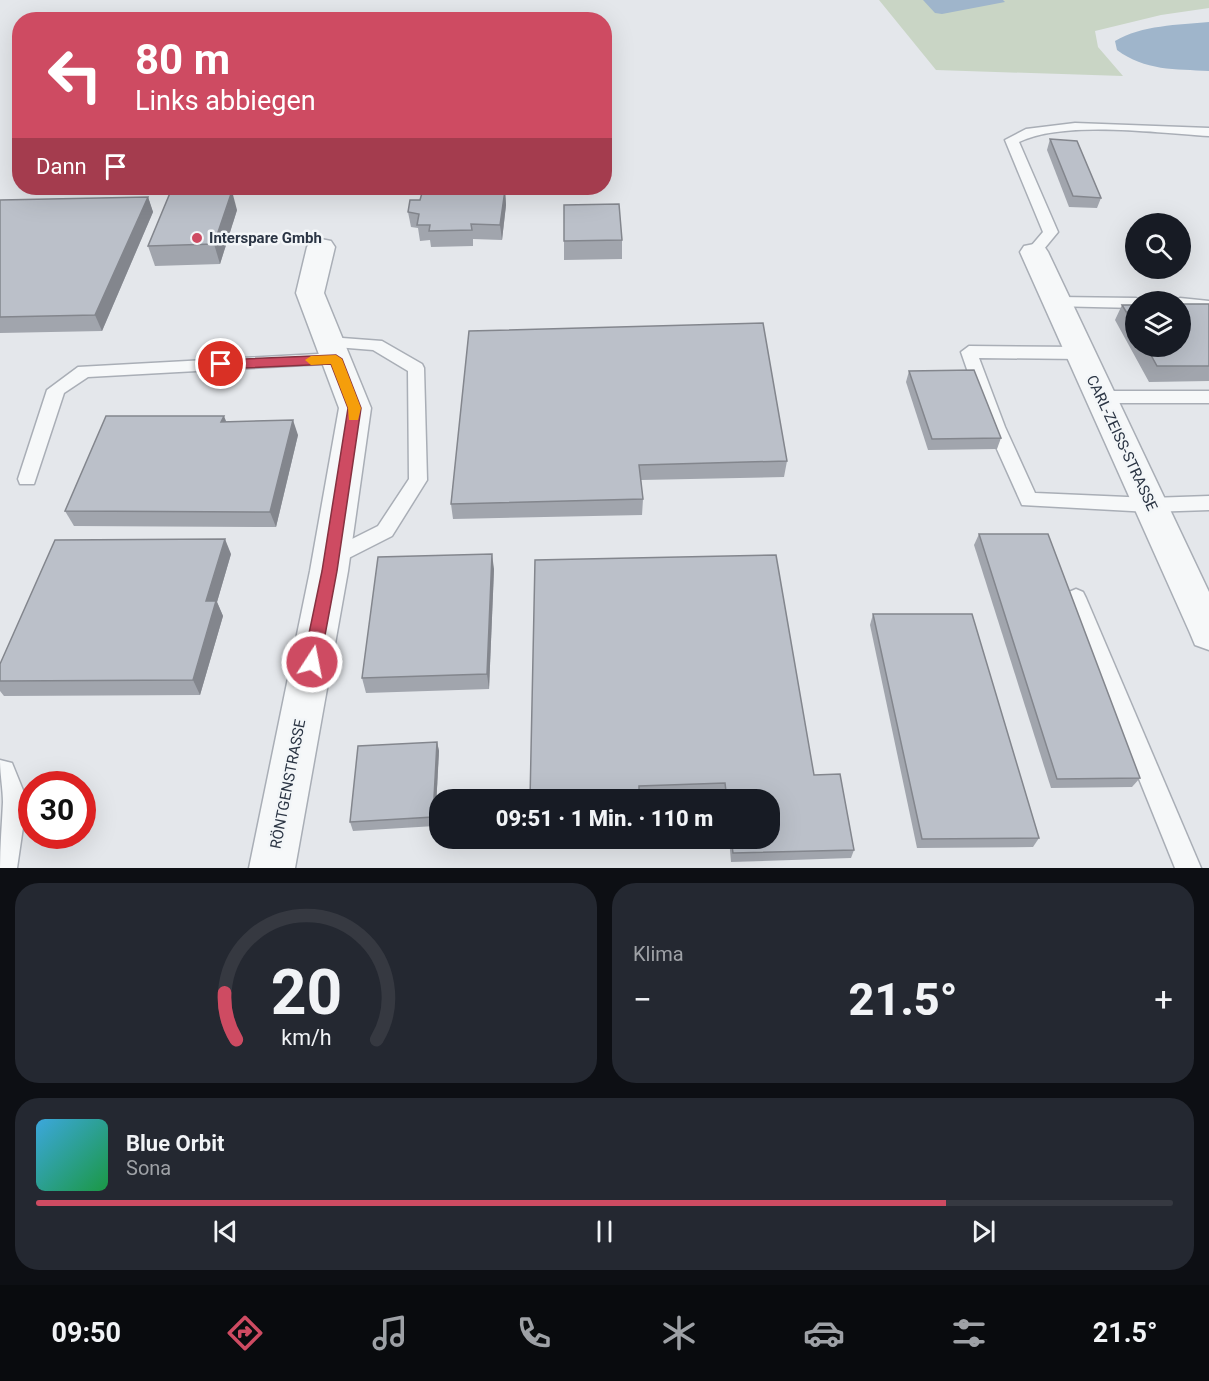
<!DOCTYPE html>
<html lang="de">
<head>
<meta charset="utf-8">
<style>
  body { margin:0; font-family:Roboto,sans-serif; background:#242831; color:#f1f3f6; height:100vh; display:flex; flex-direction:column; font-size:22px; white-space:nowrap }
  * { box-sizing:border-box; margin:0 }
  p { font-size:20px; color:#9ea1a6 }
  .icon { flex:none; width:33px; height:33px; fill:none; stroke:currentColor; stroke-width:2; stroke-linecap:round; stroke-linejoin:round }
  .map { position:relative; height:868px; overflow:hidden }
  .side { display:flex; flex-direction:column; gap:15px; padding:15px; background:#0d0f14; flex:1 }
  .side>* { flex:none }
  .banner { position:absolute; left:12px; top:12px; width:600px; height:183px; border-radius:24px; box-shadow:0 6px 24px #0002; background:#ce4b62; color:#fff; overflow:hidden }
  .controls { position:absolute; left:1125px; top:213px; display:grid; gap:12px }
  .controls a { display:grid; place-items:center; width:66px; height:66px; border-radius:50%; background:#171b24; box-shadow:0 6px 24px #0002; font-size:30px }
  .speed { position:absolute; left:18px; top:771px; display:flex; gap:12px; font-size:30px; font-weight:700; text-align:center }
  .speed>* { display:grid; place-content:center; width:78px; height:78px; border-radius:50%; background:#171b24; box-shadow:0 6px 24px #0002; line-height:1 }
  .speed .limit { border:9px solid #d22; background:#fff; color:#111 }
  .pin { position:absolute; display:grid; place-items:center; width:51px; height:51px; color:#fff; margin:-26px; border:3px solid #fff; border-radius:50%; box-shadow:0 2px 6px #0007 }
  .me { position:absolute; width:66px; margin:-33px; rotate:11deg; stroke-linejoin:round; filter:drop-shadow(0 0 4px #0008) }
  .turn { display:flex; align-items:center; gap:21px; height:126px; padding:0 24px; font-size:27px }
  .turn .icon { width:78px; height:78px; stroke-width:2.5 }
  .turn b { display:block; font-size:42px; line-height:51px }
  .then { display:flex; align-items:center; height:57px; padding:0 24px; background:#0003; gap:12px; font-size:22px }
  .big { font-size:45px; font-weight:800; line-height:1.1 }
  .side .widget { flex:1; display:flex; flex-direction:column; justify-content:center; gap:9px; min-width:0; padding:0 21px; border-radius:24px; background:#242831 }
  .side .dial { align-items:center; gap:0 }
  .dial svg { height:156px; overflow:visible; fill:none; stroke:#363941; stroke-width:7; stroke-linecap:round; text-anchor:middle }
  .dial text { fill:#f1f3f6; stroke:none }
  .song { display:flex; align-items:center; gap:18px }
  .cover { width:72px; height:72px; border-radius:9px; background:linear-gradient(135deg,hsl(200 70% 55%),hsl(140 70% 35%)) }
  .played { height:6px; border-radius:3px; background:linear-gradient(90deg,#ce4b62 80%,#363941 80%) }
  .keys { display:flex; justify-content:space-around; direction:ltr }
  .heat { display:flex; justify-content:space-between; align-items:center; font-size:33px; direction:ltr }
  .side .tiles { flex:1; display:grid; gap:15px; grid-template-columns:1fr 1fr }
  .widget:last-child { grid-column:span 2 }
  .trip { position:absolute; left:429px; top:789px; width:351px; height:60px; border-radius:24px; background:#171b24; box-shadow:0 6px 24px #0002; font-weight:800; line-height:60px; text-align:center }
  .menu { display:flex; height:96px; justify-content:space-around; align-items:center; background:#090b0e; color:#9ea1a6 }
  .menu .icon { width:42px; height:42px }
  .menu .active { color:#ce4b62 }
  .menu b { font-size:27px; color:#f1f3f6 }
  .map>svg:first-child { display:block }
  .green { fill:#c9d5c5 }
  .water { fill:#9fb5cb }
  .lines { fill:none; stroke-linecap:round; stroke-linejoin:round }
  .lane-casing { stroke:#a9aeb6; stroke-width:3 }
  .street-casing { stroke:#a9aeb6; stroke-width:3 }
  .lane { fill:#f6f8f9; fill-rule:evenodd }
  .street { fill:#f6f8f9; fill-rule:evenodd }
  .wall { fill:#a1a5ad }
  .shaded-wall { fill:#83868d }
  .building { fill:#bbc0c9; stroke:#83868d; stroke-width:1.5 }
  .route { fill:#ce4b62; stroke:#863140; stroke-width:1.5 }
  .slow { fill:#f59e0b }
  .poi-dot { fill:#ce4b62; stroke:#f3f6f8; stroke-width:2 }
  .labels { text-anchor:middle; stroke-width:5; stroke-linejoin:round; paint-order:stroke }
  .poi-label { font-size:15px; font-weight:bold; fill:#2b3544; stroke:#f3f6f8; text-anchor:start }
  .street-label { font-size:15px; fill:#2b3544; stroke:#f3f6f8 }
</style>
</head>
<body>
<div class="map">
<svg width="1209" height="868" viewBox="0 0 1209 868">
  <rect width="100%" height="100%" fill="#e4e7eb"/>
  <path class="green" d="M879 0H1209V8L1161 15 1095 31 1098 47 1123 76 936 70Z"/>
  <g class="water">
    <path d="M923 0H1003L1005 2 942 14 935 13Z"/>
    <path d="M1209 22V71C1175 69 1145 71 1117 50L1115 41C1142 25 1178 25 1209 22Z"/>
  </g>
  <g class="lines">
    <defs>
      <g id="lane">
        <path d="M1075 123 1209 128V136C1158 133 1064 120 1019 142L1058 232 1039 255H1029L1026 252 1043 232 1005 140 1026 129Z"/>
        <path d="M1057 297 1136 298 1143 302H1136V308L1051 306 1049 302 1051 298Z"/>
        <path d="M1180 298 1209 301V311L1180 308V302H1173Z"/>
        <path d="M329 337 382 341 422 364 424 368 427 480 392 536 331 567 324 565 321 559 324 553 378 526 409 479 408 371 373 350 323 346 321 342Z"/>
        <path d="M969 346 1081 347 1089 353 1081 359 979 358 1005 427 1035 493 1150 498 1209 496V510L1150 512 1022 505 987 427 961 352Z"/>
        <path d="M336 353 344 359 342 363 88 377 64 393 34 484H20L18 479 47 390 78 367Z"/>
        <path d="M1100 391H1209V403H1100L1091 397Z"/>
        <path d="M1076 589 1083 592 1086 598 1201 868H1175L1066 598 1069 592Z"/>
        <path d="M0 760 12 763 27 800 17 868H0C0 846 2 824 3 802 3 789 0 774 0 760Z"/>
      </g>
      <g id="street">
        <path d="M321 239 331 241 335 247 324 293 371 408 348 571 295 868H249L310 571 339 408 296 293 307 247 311 241Z"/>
        <path d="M1034 244 1044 246 1048 252 1209 592V650L1195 645 1190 633 1020 252 1024 246Z"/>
      </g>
    </defs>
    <use href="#lane" class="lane-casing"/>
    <use href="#street" class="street-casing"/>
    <use href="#lane" class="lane"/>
    <use href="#street" class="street"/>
  </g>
  <g class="wall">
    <path d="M1050 139 1101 198 1097 208 1069 207 1047 150Z"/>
    <path d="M505 190 506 205 502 240 473 239V246L431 247 430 240 420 241 418 228 411 227 408 212 420 200Z"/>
    <path d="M148 197 153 212 102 331 0 333V200Z"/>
    <path d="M237 210 220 264 155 266 148 246Z"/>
    <path d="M622 240V259L564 260V241Z"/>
    <path d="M1209 304V381L1149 382 1115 320 1122 305H1136V346H1180Z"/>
    <path d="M469 331 787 461 784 477 641 480 643 499 642 515 453 519 451 504Z"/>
    <path d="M909 371 1001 438 997 449 928 450 906 382Z"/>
    <path d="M226 422 298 435 276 527 74 526 65 511Z"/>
    <path d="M979 534 1140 778 1132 787 1051 788 974 545Z"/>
    <path d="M231 554 217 602 223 616 200 695 4 696 0 691V664Z"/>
    <path d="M535 560 814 775 854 850 851 858 731 862 729 838H770V800H724V793L639 795Z"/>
    <path d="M494 569 489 689 366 693 362 678Z"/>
    <path d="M873 614 1039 838 1033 847 917 848 870 625Z"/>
    <path d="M437 742 439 751 435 826 353 831 350 822Z"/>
  </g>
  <g class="shaded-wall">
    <path d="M505 190 506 205 502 240 500 225Z"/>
    <path d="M232 191 237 210 220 264 214 244Z"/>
    <path d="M148 197 153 212 102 331 95 315Z"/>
    <path d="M224 416 230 431 221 422Z"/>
    <path d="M293 420 298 435 276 527 270 512Z"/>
    <path d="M225 539 231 554 217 602 223 616 200 695 193 680 206 601Z"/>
    <path d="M492 554 494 569 489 689 487 674Z"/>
    <path d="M437 742 439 751 435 826 433 817Z"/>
  </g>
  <g class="building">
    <path d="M1050 139 1077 141 1101 198 1073 196Z"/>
    <path d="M505 190 500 225 471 224 472 230 429 231 430 225H417L419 214 408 212 410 200H420L422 193Z"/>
    <path d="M232 191 214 244 148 246 170 193Z"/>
    <path d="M148 197 95 315 0 317V200Z"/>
    <path d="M619 204 622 240 564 241V205Z"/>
    <path d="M1180 304H1209V366H1157L1146 346H1180Z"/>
    <path d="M1122 305H1136V328Z"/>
    <path d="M763 323 787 461 639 465 643 499 451 504 469 331Z"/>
    <path d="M974 370 1001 438 932 439 909 371Z"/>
    <path d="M106 416H224L221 422 293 420 270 512 65 511Z"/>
    <path d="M979 534H1048L1140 778 1057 779Z"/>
    <path d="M225 539 206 601H216L193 680 0 681V664L55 540Z"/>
    <path d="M492 554 487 674 362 678 378 557Z"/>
    <path d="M776 555 814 775 840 774 854 850 733 853 731 838H770V800H727L725 783 639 786V800H530L535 560Z"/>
    <path d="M873 614H972L1039 838 922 839Z"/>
    <path d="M437 742 433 817 350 822 358 746Z"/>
  </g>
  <path class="route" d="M336 355 342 359 361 408 337 571 320 662 317 667H306L303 662 322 571 348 408 331 364 221 369 215 364 221 360Z"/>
  <path class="slow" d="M336 355 342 359 361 408 358 420H349L348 408 331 364 311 365 305 360 311 356Z"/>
  <circle class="poi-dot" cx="197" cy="238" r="6"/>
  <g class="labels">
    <g class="poi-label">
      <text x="209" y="243">Interspare Gmbh</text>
    </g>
    <g class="street-label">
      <text transform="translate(1122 443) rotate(65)" y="5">CARL-ZEISS-STRASSE</text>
      <text transform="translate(288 784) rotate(-79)" y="5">RÖNTGENSTRASSE</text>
    </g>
  </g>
</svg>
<div class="controls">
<a><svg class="icon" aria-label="search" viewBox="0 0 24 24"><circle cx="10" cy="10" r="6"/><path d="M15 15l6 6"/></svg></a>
<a><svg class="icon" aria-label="layers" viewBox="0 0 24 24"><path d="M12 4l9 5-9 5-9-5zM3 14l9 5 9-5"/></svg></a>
</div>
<div class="speed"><div class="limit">30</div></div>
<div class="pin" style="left:221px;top:364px;background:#d93025"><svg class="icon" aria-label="arrive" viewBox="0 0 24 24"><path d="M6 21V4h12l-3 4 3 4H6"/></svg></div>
<svg class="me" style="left:312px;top:662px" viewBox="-20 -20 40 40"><circle r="17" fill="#ce4b62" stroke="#fff" stroke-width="3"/><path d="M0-11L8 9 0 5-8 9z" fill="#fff"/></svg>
<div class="trip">09:51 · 1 Min. · 110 m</div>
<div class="banner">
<div class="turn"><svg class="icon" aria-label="left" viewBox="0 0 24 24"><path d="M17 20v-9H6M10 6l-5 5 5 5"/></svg><div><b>80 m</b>Links abbiegen</div></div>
<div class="then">Dann<svg class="icon" aria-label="arrive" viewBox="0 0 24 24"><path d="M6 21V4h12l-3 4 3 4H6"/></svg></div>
</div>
</div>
<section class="side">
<div class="tiles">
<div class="widget dial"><svg viewBox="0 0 100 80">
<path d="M14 69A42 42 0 1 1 86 69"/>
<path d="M14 69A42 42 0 0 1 8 45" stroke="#ce4b62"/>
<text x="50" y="56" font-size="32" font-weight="700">20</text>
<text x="50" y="72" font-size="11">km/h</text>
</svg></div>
<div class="widget"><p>Klima</p>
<div class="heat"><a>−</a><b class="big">21.5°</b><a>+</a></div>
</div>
<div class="widget">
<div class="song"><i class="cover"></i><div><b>Blue Orbit</b><p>Sona</p></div></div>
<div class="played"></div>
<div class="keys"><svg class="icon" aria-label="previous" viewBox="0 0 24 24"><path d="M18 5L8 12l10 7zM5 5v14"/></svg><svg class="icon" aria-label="pause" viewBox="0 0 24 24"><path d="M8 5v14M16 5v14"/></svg><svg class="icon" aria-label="next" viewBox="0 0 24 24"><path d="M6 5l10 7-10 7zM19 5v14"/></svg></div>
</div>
</div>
</section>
<nav class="menu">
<b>09:50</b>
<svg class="icon active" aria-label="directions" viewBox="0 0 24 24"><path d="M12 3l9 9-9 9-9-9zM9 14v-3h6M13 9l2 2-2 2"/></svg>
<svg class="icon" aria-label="music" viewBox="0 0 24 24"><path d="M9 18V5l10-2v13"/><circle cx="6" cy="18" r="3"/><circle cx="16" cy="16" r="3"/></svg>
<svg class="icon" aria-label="phone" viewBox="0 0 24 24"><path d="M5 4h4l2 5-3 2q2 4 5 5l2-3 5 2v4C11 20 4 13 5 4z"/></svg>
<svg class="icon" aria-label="climate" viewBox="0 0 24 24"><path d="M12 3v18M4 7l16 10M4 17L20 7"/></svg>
<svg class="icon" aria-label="car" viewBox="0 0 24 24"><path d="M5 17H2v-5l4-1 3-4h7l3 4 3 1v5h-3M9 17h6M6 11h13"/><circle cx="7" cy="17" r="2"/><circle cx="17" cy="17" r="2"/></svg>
<svg class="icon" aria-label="filters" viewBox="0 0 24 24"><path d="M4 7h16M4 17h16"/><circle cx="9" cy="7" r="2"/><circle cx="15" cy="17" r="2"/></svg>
<b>21.5°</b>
</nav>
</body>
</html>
